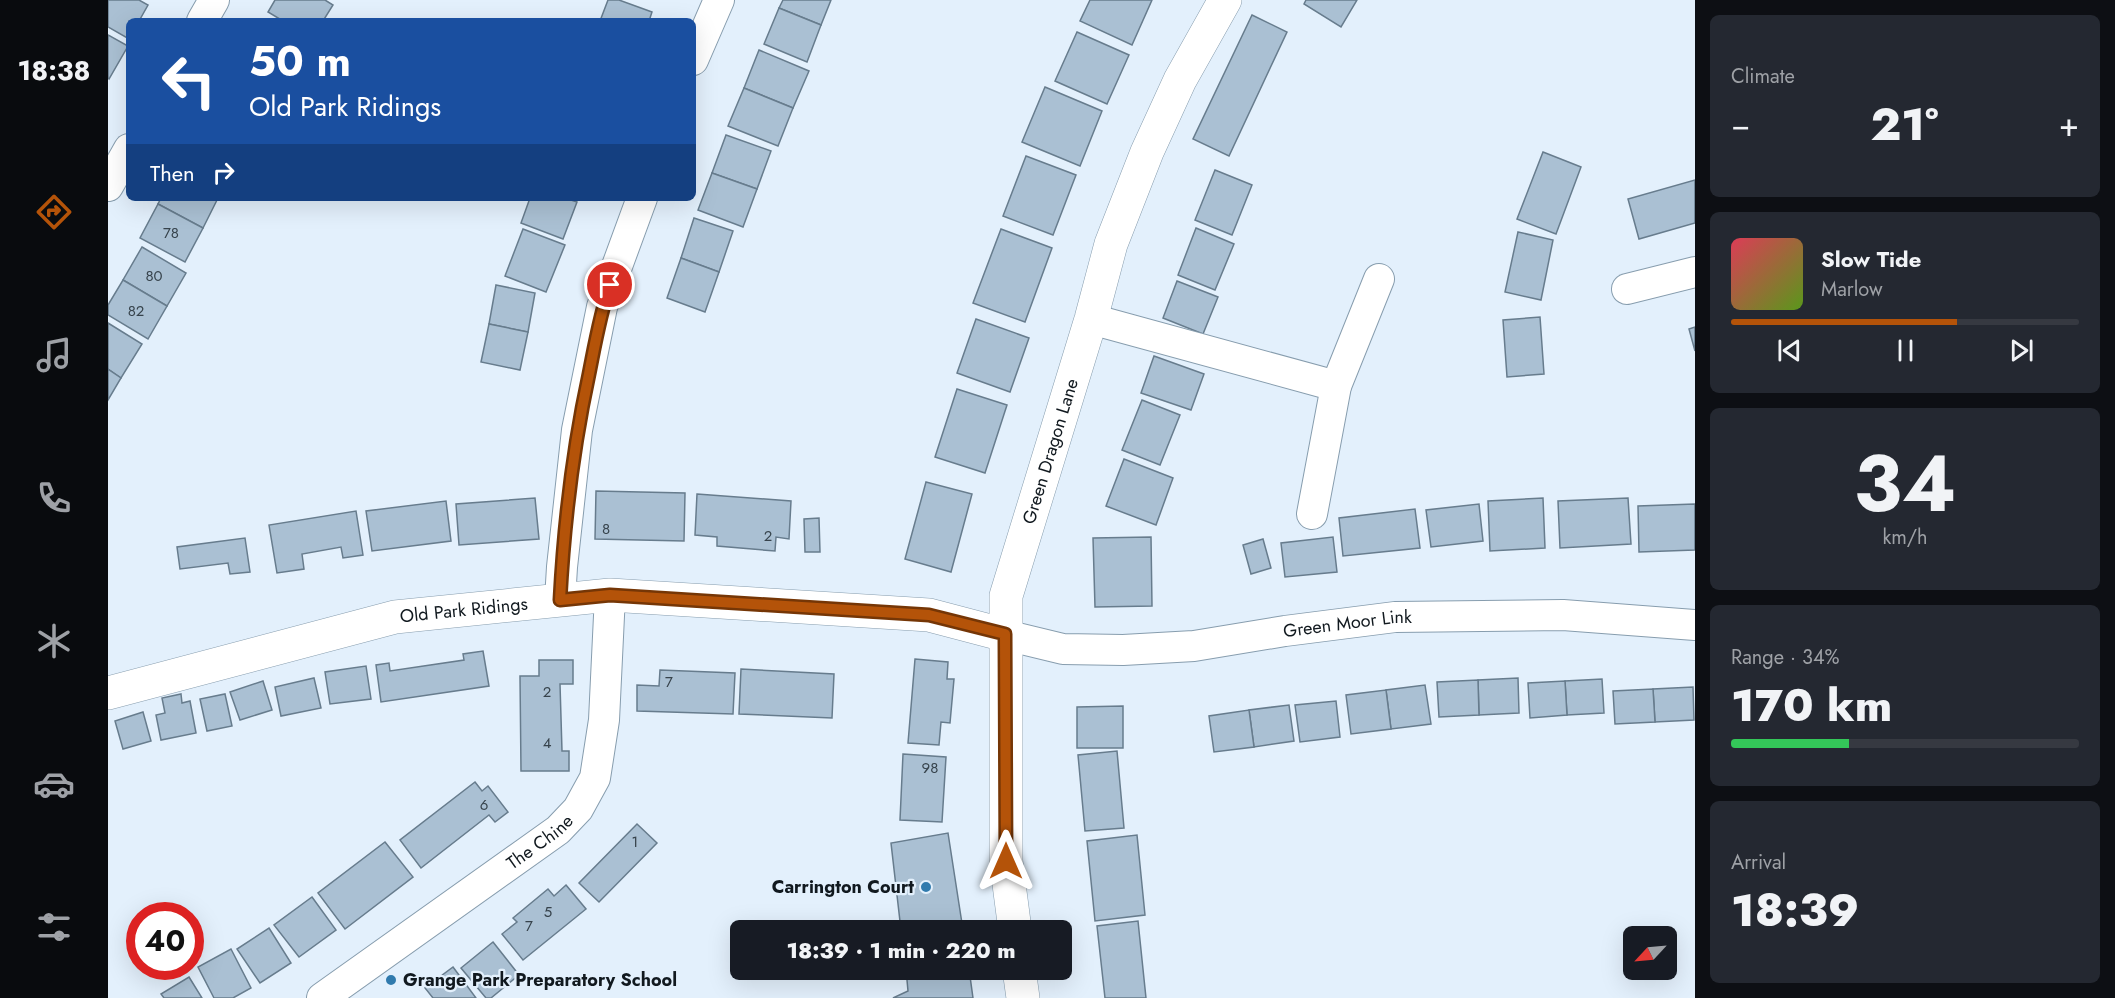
<!DOCTYPE html>
<html lang="en">
<head>
<meta charset="utf-8">
<style>
  body { margin:0; font-family:Jost,sans-serif; background:#242831; color:#f1f3f6; height:100vh; display:flex; flex-direction:column; font-size:22px; white-space:nowrap }
  * { box-sizing:border-box; margin:0 }
  p { font-size:20px; color:#9ea1a6 }
  .icon { flex:none; width:33px; height:33px; fill:none; stroke:currentColor; stroke-width:2; stroke-linecap:round; stroke-linejoin:round }
  .map { position:relative; flex:1; overflow:hidden }
  .drawer { display:flex; flex-direction:column; gap:15px; padding:15px; background:#0d0f14; width:420px }
  .drawer>* { flex:none }
  .top-card { position:absolute; left:18px; top:18px; width:570px; height:183px; border-radius:9px; box-shadow:0 6px 24px #0002; background:#1a4fa0; color:#fff; overflow:hidden }
  .needle { width:39px; rotate:244deg }
  .buttons { position:absolute; left:1515px; top:926px; display:grid; gap:12px }
  .buttons a { display:grid; place-items:center; width:54px; height:54px; border-radius:9px; background:#171b24; box-shadow:0 6px 24px #0002; font-size:30px }
  .speed { position:absolute; left:18px; top:902px; display:flex; gap:12px; font-size:30px; font-weight:700; text-align:center }
  .speed>* { display:grid; place-content:center; width:78px; height:78px; border-radius:50%; background:#171b24; box-shadow:0 6px 24px #0002; line-height:1 }
  .speed .limit { border:9px solid #d22; background:#fff; color:#111 }
  .pin { position:absolute; display:grid; place-items:center; width:51px; height:51px; color:#fff; margin:-26px; border:3px solid #fff; border-radius:50%; box-shadow:0 2px 6px #0007 }
  .me { position:absolute; width:66px; margin:-33px; rotate:0deg; stroke-linejoin:round; filter:drop-shadow(0 0 4px #0008) }
  .turn { display:flex; align-items:center; gap:21px; height:126px; padding:0 24px; font-size:27px }
  .turn .icon { width:78px; height:78px; stroke-width:2.5 }
  .turn b { display:block; font-size:42px; line-height:51px }
  .then { display:flex; align-items:center; height:57px; padding:0 24px; background:#0003; gap:12px; font-size:22px }
  .big { font-size:45px; font-weight:800; line-height:1.1 }
  .drawer .widget { flex:1; display:flex; flex-direction:column; justify-content:center; gap:9px; min-width:0; padding:0 21px; border-radius:9px; background:#242831 }
  .drawer .dial { align-items:center; gap:0 }
  .dial b { font-size:78px; line-height:1 }
  .song { display:flex; align-items:center; gap:18px }
  .cover { width:72px; height:72px; border-radius:9px; background:linear-gradient(135deg,hsl(350 70% 55%),hsl(90 70% 35%)) }
  .played { height:6px; border-radius:3px; background:linear-gradient(90deg,#b45309 65%,#363941 65%) }
  .keys { display:flex; justify-content:space-around; direction:ltr }
  .heat { display:flex; justify-content:space-between; align-items:center; font-size:33px; direction:ltr }
  .charge { height:9px; border-radius:4px; background:linear-gradient(90deg,#34c759 34%,#363941 0) }
  .trip { position:absolute; left:622px; top:920px; width:342px; height:60px; border-radius:9px; background:#171b24; box-shadow:0 6px 24px #0002; font-weight:800; line-height:60px; text-align:center }
  main { display:flex; flex:1; min-height:0 }
  .dock { display:flex; flex-direction:column; width:108px; justify-content:space-around; align-items:center; background:#090b0e; color:#9ea1a6 }
  .dock .icon { width:42px; height:42px }
  .dock .current { color:#b45309 }
  .dock b { font-size:27px; color:#f1f3f6 }
  .map>svg:first-child { display:block }
  .building { fill:#aac0d3; stroke:#677c8d; stroke-width:1.5 }
  .lines { fill:none; stroke-linecap:round; stroke-linejoin:round }
  .street-casing { stroke:#879dae; stroke-width:32 }
  .secondary-casing { stroke:#879dae; stroke-width:34 }
  .street { stroke:#fff; stroke-width:30 }
  .secondary { stroke:#fff; stroke-width:33 }
  .route-casing { stroke:#753606; stroke-width:15 }
  .route { stroke:#b45309; stroke-width:10 }
  .poi-dot { fill:#307aad; stroke:#e3f0fc; stroke-width:2 }
  .labels { text-anchor:middle; stroke-width:4.5; stroke-linejoin:round; paint-order:stroke }
  .number-label { font-size:15px; fill:#37434c }
  .street-label { font-size:18px; fill:#11191f; stroke:#e3f0fc }
  .poi-label { font-size:18px; font-weight:bold; fill:#11191f; stroke:#e3f0fc; text-anchor:end }
</style>
</head>
<body>
<main>
<nav class="dock">
<b>18:38</b>
<svg class="icon current" aria-label="directions" viewBox="0 0 24 24"><path d="M12 3l9 9-9 9-9-9zM9 14v-3h6M13 9l2 2-2 2"/></svg>
<svg class="icon" aria-label="music" viewBox="0 0 24 24"><path d="M9 18V5l10-2v13"/><circle cx="6" cy="18" r="3"/><circle cx="16" cy="16" r="3"/></svg>
<svg class="icon" aria-label="phone" viewBox="0 0 24 24"><path d="M5 4h4l2 5-3 2q2 4 5 5l2-3 5 2v4C11 20 4 13 5 4z"/></svg>
<svg class="icon" aria-label="climate" viewBox="0 0 24 24"><path d="M12 3v18M4 7l16 10M4 17L20 7"/></svg>
<svg class="icon" aria-label="car" viewBox="0 0 24 24"><path d="M5 17H2v-5l4-1 3-4h7l3 4 3 1v5h-3M9 17h6M6 11h13"/><circle cx="7" cy="17" r="2"/><circle cx="17" cy="17" r="2"/></svg>
<svg class="icon" aria-label="filters" viewBox="0 0 24 24"><path d="M4 7h16M4 17h16"/><circle cx="9" cy="7" r="2"/><circle cx="15" cy="17" r="2"/></svg>
</nav>
<div class="map">
<svg width="1587" height="998" viewBox="0 0 1587 998">
  <rect width="100%" height="100%" fill="#e3f0fc"/>
  <g class="building">
    <path d="M0 0H31L40 5 31 21H21V39L0 27Z"/>
    <path d="M167 0H217L225 5 215 21H175L160 12Z"/>
    <path d="M500 0H511L544 12 541 21H492Z"/>
    <path d="M675 0H723L713 25 671 8Z"/>
    <path d="M982 0H1044L1024 45 972 21Z"/>
    <path d="M1198 0H1249L1233 27 1196 4Z"/>
    <path d="M671 8 713 25 699 62 656 44Z"/>
    <path d="M1144 15 1179 32 1121 156 1085 139Z"/>
    <path d="M969 32 1021 55 999 104 947 81Z"/>
    <path d="M0 35 20 46 1 79 0 78Z"/>
    <path d="M651 50 701 71 685 108 636 88Z"/>
    <path d="M937 87 994 111 972 166 914 142Z"/>
    <path d="M636 88 685 108 670 146 620 126Z"/>
    <path d="M618 135 663 151 649 189 604 173Z"/>
    <path d="M1435 152 1473 167 1448 234 1409 219Z"/>
    <path d="M918 156 968 175 945 235 895 216Z"/>
    <path d="M1107 170 1144 185 1124 235 1087 220Z"/>
    <path d="M604 173 649 189 635 227 590 210Z"/>
    <path d="M1587 180V223L1531 239 1520 199Z"/>
    <path d="M53 198H110L95 228 50 204Z"/>
    <path d="M422 198H457L469 202 455 239 413 223Z"/>
    <path d="M50 204 95 228 77 262 32 238Z"/>
    <path d="M586 218 625 231 611 272 573 258Z"/>
    <path d="M1088 228 1126 244 1107 290 1070 275Z"/>
    <path d="M415 229 457 245 438 292 397 276Z"/>
    <path d="M893 229 944 248 917 322 865 303Z"/>
    <path d="M1410 232 1445 240 1433 300 1397 292Z"/>
    <path d="M34 247 78 273 59 306 15 280Z"/>
    <path d="M573 258 611 272 597 312 559 298Z"/>
    <path d="M15 280 59 306 40 339 0 315V305Z"/>
    <path d="M1069 281 1110 297 1095 334 1055 318Z"/>
    <path d="M388 285 427 293 420 332 381 324Z"/>
    <path d="M1432 317 1436 374 1399 377 1395 320Z"/>
    <path d="M868 319 921 338 902 392 849 373Z"/>
    <path d="M0 323 34 344 13 378 0 369Z"/>
    <path d="M381 324 420 332 412 370 373 362Z"/>
    <path d="M1587 327V351L1581 329Z"/>
    <path d="M1046 356 1096 374 1083 410 1033 393Z"/>
    <path d="M0 369 13 378 0 400Z"/>
    <path d="M849 389 899 405 877 473 827 457Z"/>
    <path d="M1034 400 1072 415 1052 465 1014 450Z"/>
    <path d="M1016 459 1065 478 1048 525 998 506Z"/>
    <path d="M818 482 864 494 843 572 797 559Z"/>
    <path d="M488 491 577 493 576 541 487 539Z"/>
    <path d="M589 494 683 501 681 539 668 537 667 551 609 546V537L587 535Z"/>
    <path d="M427 498 431 539 351 545 348 504Z"/>
    <path d="M1435 498 1437 548 1382 551 1380 501Z"/>
    <path d="M1520 498 1523 544 1452 548 1450 501Z"/>
    <path d="M338 501 343 541 264 551 258 511Z"/>
    <path d="M1371 504 1375 541 1323 547 1318 510Z"/>
    <path d="M1587 504V550L1531 552 1530 506Z"/>
    <path d="M1307 509 1312 548 1235 556 1231 518Z"/>
    <path d="M248 511 255 555 235 558 233 547 194 554 196 569 169 573 161 525Z"/>
    <path d="M711 518 712 552H697L696 519Z"/>
    <path d="M1043 537 1044 606 987 607 985 538Z"/>
    <path d="M1225 537 1229 572 1177 577 1173 543Z"/>
    <path d="M137 538 142 572 122 574 120 563 72 569 69 547Z"/>
    <path d="M1155 539 1163 568 1143 574 1135 545Z"/>
    <path d="M375 651 381 686 273 702 268 665 281 663 282 671 356 660 355 654Z"/>
    <path d="M807 659 840 662 839 679H846L842 723 833 722 831 745 800 743Z"/>
    <path d="M431 660H465V684H452L454 751H461V771H413L412 676H431Z"/>
    <path d="M258 666 263 699 222 704 217 672Z"/>
    <path d="M633 669 726 674 724 718 631 714Z"/>
    <path d="M552 670 627 673 625 714 529 711V685L551 686Z"/>
    <path d="M206 678 213 708 173 716 167 687Z"/>
    <path d="M1410 678 1411 713 1371 715 1370 680Z"/>
    <path d="M1494 679 1496 713 1459 715 1457 681Z"/>
    <path d="M1370 680 1371 715 1331 717 1329 682Z"/>
    <path d="M155 681 164 710 132 720 122 692Z"/>
    <path d="M1457 681 1459 715 1422 718 1420 683Z"/>
    <path d="M1317 685 1323 724 1283 729 1278 690Z"/>
    <path d="M1585 687 1586 720 1547 722 1545 689Z"/>
    <path d="M1545 689 1547 722 1507 724 1505 691Z"/>
    <path d="M1278 690 1283 729 1243 734 1238 695Z"/>
    <path d="M73 694 74 703 82 701 88 733 53 740 48 715 57 713 54 698Z"/>
    <path d="M117 694 124 726 99 731 92 699Z"/>
    <path d="M1228 701 1232 737 1192 742 1187 705Z"/>
    <path d="M1181 705 1186 741 1146 747 1141 710Z"/>
    <path d="M1015 706V748H969V707Z"/>
    <path d="M1141 710 1146 747 1106 752 1101 716Z"/>
    <path d="M35 712 43 741 15 749 7 721Z"/>
    <path d="M1009 751 1016 828 977 831 970 755Z"/>
    <path d="M795 754 838 757 834 822 792 820Z"/>
    <path d="M367 782 374 791 380 786 400 812 387 822 381 815 313 868 292 840Z"/>
    <path d="M529 824 549 843 491 902 471 883Z"/>
    <path d="M840 833 855 930H793L783 843Z"/>
    <path d="M1029 835 1037 915 987 921 979 841Z"/>
    <path d="M277 842 305 877 237 929 210 893Z"/>
    <path d="M458 885 478 909 415 960 394 934 409 922 405 918 440 889 446 896Z"/>
    <path d="M204 897 228 930 191 957 166 925Z"/>
    <path d="M1030 921 1038 998H997L989 926Z"/>
    <path d="M161 928 183 963 152 983 129 949Z"/>
    <path d="M385 942 411 975 383 998H378L353 968Z"/>
    <path d="M123 949 143 988 125 998H106L90 967Z"/>
    <path d="M345 967 368 998H325L317 988Z"/>
    <path d="M798 969H861L865 998H785L800 991Z"/>
    <path d="M81 977 94 998H56L53 994Z"/>
  </g>
  <g class="lines">
    <defs>
      <g id="street">
        <path d="M94 21 106 0"/>
        <path d="M585 60 611 0"/>
        <path d="M0 186 21 149"/>
        <path d="M1519 289 1587 272"/>
        <path d="M983 319 1228 386"/>
        <path d="M1204 514 1228 386 1271 279"/>
        <path d="M452 600 454 567 469 430 494 307 534 198"/>
        <path id="s1" d="M897 635 955 649 1015 650 1086 646 1177 631 1287 617 1455 615 1587 625"/>
        <path id="s2" d="M214 998 450 830 470 809 487 778 496 720 502 595"/>
      </g>
      <g id="secondary">
        <path id="s3" d="M0 693 287 617 502 595 821 615 897 635"/>
        <path id="s4" d="M907 930 898 861V596L983 319 1003 244 1039 152 1072 80 1117 0"/>
        <path d="M911 969 915 998"/>
      </g>
    </defs>
    <use href="#street" class="street-casing"/>
    <use href="#secondary" class="secondary-casing"/>
    <use href="#street" class="street"/>
    <use href="#secondary" class="secondary"/>
  </g>
  <g class="lines">
    <defs>
      <path id="route" d="M502 285C492 314 487 344 481 374 465 448 456 524 452 600L502 595 821 615 897 634 898 861"/>
    </defs>
    <use href="#route" class="route-casing"/>
    <use href="#route" class="route"/>
  </g>
  <g class="poi-dot">
    <circle cx="818" cy="887" r="6"/>
    <circle cx="283" cy="980" r="6"/>
  </g>
  <g class="labels">
    <g class="number-label">
      <text x="63" y="238">78</text>
      <text x="46" y="281">80</text>
      <text x="28" y="316">82</text>
      <text x="498" y="534">8</text>
      <text x="660" y="541">2</text>
      <text x="561" y="687">7</text>
      <text x="439" y="697">2</text>
      <text x="439" y="748">4</text>
      <text x="822" y="773">98</text>
      <text x="376" y="810">6</text>
      <text x="527" y="847">1</text>
      <text x="440" y="917">5</text>
      <text x="421" y="931">7</text>
    </g>
    <g class="street-label">
      <text dy="6" stroke="none"><textPath href="#s4" startOffset="486">Green Dragon Lane</textPath></text>
      <text dy="6" stroke="none"><textPath href="#s3" startOffset="366">Old Park Ridings</textPath></text>
      <text dy="6" stroke="none"><textPath href="#s1" startOffset="346">Green Moor Link</textPath></text>
      <text dy="6" stroke="none"><textPath href="#s2" startOffset="268">The Chine</textPath></text>
    </g>
    <g class="poi-label">
      <text x="806" y="893">Carrington Court</text>
      <text x="295" y="986" text-anchor="start">Grange Park Preparatory School</text>
    </g>
  </g>
</svg>
<div class="buttons">
<a><svg class="needle" viewBox="-14 -14 28 28"><path d="M0-13l5 13h-10z" fill="#e53935"/><path d="M0 13l5-13h-10z" fill="#9ea1a6"/></svg></a>
</div>
<div class="speed"><div class="limit">40</div></div>
<div class="pin" style="left:502px;top:285px;background:#d93025"><svg class="icon" aria-label="arrive" viewBox="0 0 24 24"><path d="M6 21V4h12l-3 4 3 4H6"/></svg></div>
<svg class="me" style="left:898px;top:861px" viewBox="-20 -20 40 40"><path d="M0-17L14 15 0 8-14 15z" fill="#b45309" stroke="#fff" stroke-width="4"/></svg>
<div class="trip">18:39 · 1 min · 220 m</div>
<div class="top-card">
<div class="turn"><svg class="icon" aria-label="left" viewBox="0 0 24 24"><path d="M17 20v-9H6M10 6l-5 5 5 5"/></svg><div><b>50 m</b>Old Park Ridings</div></div>
<div class="then">Then<svg class="icon" aria-label="right" viewBox="0 0 24 24"><path d="M7 20v-9h11M14 6l5 5-5 5"/></svg></div>
</div>
</div>
<section class="drawer">
<div class="widget"><p>Climate</p>
<div class="heat"><a>−</a><b class="big">21°</b><a>+</a></div>
</div>
<div class="widget">
<div class="song"><i class="cover"></i><div><b>Slow Tide</b><p>Marlow</p></div></div>
<div class="played"></div>
<div class="keys"><svg class="icon" aria-label="previous" viewBox="0 0 24 24"><path d="M18 5L8 12l10 7zM5 5v14"/></svg><svg class="icon" aria-label="pause" viewBox="0 0 24 24"><path d="M8 5v14M16 5v14"/></svg><svg class="icon" aria-label="next" viewBox="0 0 24 24"><path d="M6 5l10 7-10 7zM19 5v14"/></svg></div>
</div>
<div class="widget dial"><b>34</b><p>km/h</p></div>
<div class="widget"><p>Range · 34%</p><b class="big">170 km</b><div class="charge"></div></div>
<div class="widget"><p>Arrival</p><b class="big">18:39</b></div>
</section>
</main>
</body>
</html>
